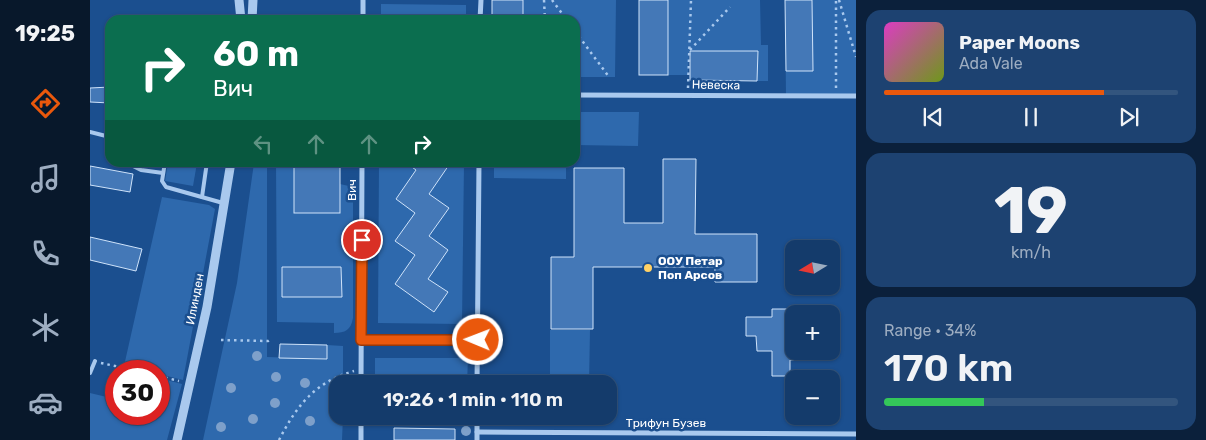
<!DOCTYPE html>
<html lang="en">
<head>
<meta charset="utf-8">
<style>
  body { margin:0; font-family:Rubik,sans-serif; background:#1d4271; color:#f1f3f6; height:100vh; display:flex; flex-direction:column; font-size:19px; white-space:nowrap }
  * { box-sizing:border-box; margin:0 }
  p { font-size:16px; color:#9dadc1 }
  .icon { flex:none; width:28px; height:28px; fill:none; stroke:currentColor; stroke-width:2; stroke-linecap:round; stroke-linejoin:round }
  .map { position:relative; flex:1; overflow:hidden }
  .details { display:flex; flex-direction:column; gap:10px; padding:10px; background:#0b203b; width:350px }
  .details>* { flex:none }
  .banner { position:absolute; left:15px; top:15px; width:475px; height:152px; border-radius:15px; box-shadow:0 1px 4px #0004,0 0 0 1px #33557e; background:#0b6e4f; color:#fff; overflow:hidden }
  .needle { width:32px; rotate:260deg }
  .buttons { position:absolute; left:695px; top:240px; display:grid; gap:10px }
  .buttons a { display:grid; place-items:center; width:55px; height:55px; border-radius:10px; background:#143b6b; box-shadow:0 1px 4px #0004,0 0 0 1px #33557e; font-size:25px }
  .speed { position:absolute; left:15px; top:360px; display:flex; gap:10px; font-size:25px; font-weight:700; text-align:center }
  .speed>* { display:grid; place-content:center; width:65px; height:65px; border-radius:50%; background:#143b6b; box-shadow:0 1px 4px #0004,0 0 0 1px #33557e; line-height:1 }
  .speed .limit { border:8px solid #d22; background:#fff; color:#111 }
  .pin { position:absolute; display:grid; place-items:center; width:42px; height:42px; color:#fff; margin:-21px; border:2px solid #fff; border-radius:50%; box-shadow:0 1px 5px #0007 }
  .me { position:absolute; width:55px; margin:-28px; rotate:271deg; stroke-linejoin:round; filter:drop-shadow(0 0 4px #0008) }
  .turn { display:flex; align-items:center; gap:18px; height:105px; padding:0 25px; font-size:22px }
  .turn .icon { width:65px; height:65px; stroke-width:2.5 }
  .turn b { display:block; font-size:35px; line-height:42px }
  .lanes { display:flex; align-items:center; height:48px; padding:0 25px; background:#0003; justify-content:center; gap:25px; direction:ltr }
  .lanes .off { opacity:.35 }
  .big { font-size:38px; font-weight:600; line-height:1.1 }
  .details .card { flex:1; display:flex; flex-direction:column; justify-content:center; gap:8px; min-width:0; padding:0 18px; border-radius:15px; background:#1d4271 }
  .details .dial { align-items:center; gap:0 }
  .dial b { font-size:65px; line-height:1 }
  .song { display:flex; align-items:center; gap:15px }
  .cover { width:60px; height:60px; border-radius:8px; background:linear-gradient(135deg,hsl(310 70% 55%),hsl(80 70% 35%)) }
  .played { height:5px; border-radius:2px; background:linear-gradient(90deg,#ea580c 75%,#33557e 75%) }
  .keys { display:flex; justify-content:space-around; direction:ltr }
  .charge { height:8px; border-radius:4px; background:linear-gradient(90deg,#34c759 34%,#33557e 0) }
  .trip { position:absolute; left:239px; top:375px; width:288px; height:50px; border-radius:15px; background:#143b6b; box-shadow:0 1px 4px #0004,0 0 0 1px #33557e; font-weight:600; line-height:50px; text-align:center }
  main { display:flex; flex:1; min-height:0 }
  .menu { display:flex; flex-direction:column; width:90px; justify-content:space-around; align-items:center; background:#08182b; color:#9dadc1 }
  .menu .icon { width:35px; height:35px }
  .menu .on { color:#ea580c }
  .menu b { font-size:22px; color:#f1f3f6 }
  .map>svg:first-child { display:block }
  .green { fill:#2e69ad }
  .building { fill:#4478b7; stroke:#cfe3fa }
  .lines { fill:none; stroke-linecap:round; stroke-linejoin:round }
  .path { stroke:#a9c9ee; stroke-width:2.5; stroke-dasharray:2.5 4; stroke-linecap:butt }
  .service { stroke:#a9c9ee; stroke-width:4 }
  .minor { stroke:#a9c9ee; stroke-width:5 }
  .tertiary { stroke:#a9c9ee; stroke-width:9 }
  .tree { fill:#7ea0ca }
  .route-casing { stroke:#983908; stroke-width:12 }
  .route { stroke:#ea580c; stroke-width:9 }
  .poi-dot { fill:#ffd166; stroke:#1b4f8f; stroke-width:2 }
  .labels { text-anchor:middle; stroke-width:5; stroke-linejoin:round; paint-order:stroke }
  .street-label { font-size:12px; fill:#fff; stroke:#1b4f8f }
  .poi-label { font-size:12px; font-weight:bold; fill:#fff; stroke:#1b4f8f; text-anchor:start }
</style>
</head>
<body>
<main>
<nav class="menu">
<b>19:25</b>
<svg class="icon on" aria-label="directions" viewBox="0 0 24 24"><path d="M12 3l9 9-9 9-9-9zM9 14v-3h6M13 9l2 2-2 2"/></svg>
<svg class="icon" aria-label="music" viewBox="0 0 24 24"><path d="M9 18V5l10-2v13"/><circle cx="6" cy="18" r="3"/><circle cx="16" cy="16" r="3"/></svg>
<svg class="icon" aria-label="phone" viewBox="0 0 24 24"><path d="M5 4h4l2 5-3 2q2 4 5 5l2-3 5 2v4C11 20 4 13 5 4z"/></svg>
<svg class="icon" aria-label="climate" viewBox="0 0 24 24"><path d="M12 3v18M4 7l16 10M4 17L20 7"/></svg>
<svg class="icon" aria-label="car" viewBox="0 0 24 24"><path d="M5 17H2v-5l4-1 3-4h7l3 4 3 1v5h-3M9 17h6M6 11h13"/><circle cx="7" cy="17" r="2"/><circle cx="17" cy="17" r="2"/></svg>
</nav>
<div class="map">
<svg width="766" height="440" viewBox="0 0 766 440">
  <rect width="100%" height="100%" fill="#1b4f8f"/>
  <g class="green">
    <path d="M433 0H526L525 77H485V20H433Z"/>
    <path d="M578 0H670L671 45H678V81H666V51H599L598 75H578Z"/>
    <path d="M695 0H766V96H696Z"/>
    <path d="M291 4 376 5V20H291Z"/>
    <path d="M485 112H549L548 146 485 145Z"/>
    <path d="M78 163H107L103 186 75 181Z"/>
    <path d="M164 163H177V357L237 359V345L253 346V384H248V416H253L252 440H113L147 283Z"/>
    <path d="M186 163H204V213H250V184L263 187V318C261 330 255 333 244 333V323L187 322Z"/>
    <path d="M289 163H374L372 324 288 323Z"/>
    <path d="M404 163H476V179L404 178Z"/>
    <path d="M72 197 119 205 125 209 93 380 69 374V371H55L34 366Z"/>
    <path d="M460 330H500L499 384H460Z"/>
    <path d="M285 358H378L377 384H364V379L308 378 307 384H285Z"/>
    <path d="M69 378 92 384 77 440H0V393L25 399 26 393V414H69Z"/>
    <rect x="307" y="416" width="70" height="4"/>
  </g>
  <g class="building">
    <rect x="402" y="0" width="31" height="20"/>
    <rect x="549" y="0" width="29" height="75"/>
    <path d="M695 0H722L723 71H696Z"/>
    <path d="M600 51H668L667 81 600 80Z"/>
    <path d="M20 87V103L0 102V88Z"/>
    <path d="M573 159H606L605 234H667V282H625V267H503V329H461V257H484V168H534V223H573Z"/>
    <rect x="204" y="162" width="46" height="51"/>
    <path d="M315 162H361L339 194 359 208 339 236 358 250 338 279 358 292 344 312 305 284 325 255 305 241 325 213 306 199 326 170Z"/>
    <path d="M0 166 43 174 40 192 0 185Z"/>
    <path d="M0 237 52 249 46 271 0 260Z"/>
    <path d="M192 267H251L252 297H192Z"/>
    <path d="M682 309H700V319H704V360H700V376H682V351H667L666 336H656V317H682Z"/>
    <path d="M190 344 237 345V359L189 358Z"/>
    <path d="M304 428 365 429V440H304Z"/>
  </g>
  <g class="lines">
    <g class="path">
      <path d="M454 0 455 20"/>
      <path d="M462 0 477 20"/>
      <path d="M749 0 766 57"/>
      <path d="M485 31 519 77"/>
      <path d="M600 50 640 7"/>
      <path d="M598 88 601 0"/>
      <path d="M746 88V0"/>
      <path d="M131 340 178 341 182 338"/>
      <path d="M11 363 48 371"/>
      <path d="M69 376 89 381"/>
      <path d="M189 440C207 405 225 382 264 371"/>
    </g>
    <g class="service">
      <path d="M0 132 20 137"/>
      <path d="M35 162 51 170 73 173"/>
      <path d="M75 162 72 181 76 187 133 203"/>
      <path d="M112 197 117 162"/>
      <path d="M0 373 5 361"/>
    </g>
    <g class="minor">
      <path d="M273 20V0"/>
      <path d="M390 20 391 0"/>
      <path d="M485 95 766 96"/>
      <path d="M271 340H387"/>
      <path d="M271 384 272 162"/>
      <path d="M387 384 389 162"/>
      <path d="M387 432 766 434"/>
      <path d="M271 440V416"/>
      <path d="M387 440V416"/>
    </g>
    <g class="tertiary">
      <path d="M149 0 151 20"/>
      <path d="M162 20 163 0"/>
      <path d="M87 440 117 307 141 162"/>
    </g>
  </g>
  <g class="tree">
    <circle cx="167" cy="356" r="5"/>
    <circle cx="186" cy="377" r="5"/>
    <circle cx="215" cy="383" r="5"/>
    <circle cx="141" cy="388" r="5"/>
    <circle cx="185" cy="403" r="5"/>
    <circle cx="163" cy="419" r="5"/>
    <circle cx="220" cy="421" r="5"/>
    <circle cx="131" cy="427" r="5"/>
    <circle cx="376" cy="431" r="5"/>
  </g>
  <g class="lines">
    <defs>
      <path id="route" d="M272 240 271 340H388"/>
    </defs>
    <use href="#route" class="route-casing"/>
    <use href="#route" class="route"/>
  </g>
  <circle class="poi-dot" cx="558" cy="268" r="5"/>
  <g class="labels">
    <g class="street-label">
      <text transform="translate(626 85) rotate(1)" y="4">Невеска</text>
      <text transform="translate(262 190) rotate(-90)" y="4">Вич</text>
      <text transform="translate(105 299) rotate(-79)" y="4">Илинден</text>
      <text x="576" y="427">Трифун Бузев</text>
    </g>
    <g class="poi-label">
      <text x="568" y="265">ООУ Петар<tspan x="568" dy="14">Поп Арсов</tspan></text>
    </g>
  </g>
</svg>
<div class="buttons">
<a><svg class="needle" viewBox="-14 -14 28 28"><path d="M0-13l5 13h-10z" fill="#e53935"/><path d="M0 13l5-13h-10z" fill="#9dadc1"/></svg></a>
<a>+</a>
<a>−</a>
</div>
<div class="speed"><div class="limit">30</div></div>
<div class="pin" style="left:272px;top:240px;background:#d93025"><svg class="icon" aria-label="arrive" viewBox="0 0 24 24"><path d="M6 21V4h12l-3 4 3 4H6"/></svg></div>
<svg class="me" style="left:388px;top:340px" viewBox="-20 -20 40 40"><circle r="17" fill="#ea580c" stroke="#fff" stroke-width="3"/><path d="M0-11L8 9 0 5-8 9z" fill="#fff"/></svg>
<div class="trip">19:26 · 1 min · 110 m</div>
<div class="banner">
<div class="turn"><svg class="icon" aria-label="right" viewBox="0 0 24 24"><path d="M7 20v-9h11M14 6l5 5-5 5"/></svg><div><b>60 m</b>Вич</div></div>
<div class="lanes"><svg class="icon off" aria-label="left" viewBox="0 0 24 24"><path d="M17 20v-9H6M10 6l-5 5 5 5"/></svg><svg class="icon off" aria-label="ahead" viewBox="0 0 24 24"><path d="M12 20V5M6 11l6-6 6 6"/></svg><svg class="icon off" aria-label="ahead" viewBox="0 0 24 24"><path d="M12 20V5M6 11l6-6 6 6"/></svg><svg class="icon" aria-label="right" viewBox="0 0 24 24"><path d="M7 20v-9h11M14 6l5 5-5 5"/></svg></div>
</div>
</div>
<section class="details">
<div class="card">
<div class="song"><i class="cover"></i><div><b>Paper Moons</b><p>Ada Vale</p></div></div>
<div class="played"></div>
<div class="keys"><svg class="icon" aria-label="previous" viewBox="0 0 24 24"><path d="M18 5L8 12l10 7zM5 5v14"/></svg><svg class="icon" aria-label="pause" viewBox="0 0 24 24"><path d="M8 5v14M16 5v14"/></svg><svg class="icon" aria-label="next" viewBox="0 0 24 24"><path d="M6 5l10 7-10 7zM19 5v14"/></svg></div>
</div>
<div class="card dial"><b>19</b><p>km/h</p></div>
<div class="card"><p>Range · 34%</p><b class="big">170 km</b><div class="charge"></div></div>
</section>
</main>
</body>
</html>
